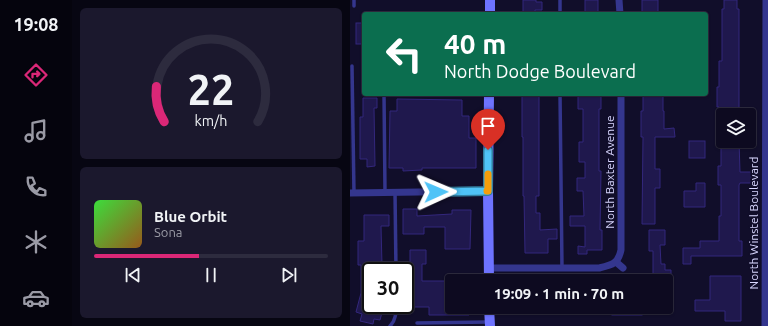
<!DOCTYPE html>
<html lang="en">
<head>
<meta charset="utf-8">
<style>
  body { margin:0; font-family:Ubuntu,sans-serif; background:#1b182d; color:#f1f3f6; height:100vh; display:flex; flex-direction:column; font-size:15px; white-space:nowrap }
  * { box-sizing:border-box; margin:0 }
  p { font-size:13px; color:#9a9aa5 }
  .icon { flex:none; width:22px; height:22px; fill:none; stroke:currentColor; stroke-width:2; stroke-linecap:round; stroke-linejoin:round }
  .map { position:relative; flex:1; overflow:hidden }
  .drawer { display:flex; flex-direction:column; gap:8px; padding:8px; background:#070612; width:278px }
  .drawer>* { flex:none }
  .banner { position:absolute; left:12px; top:12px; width:346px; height:84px; border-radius:4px; box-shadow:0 1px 3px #0004,0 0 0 1px #2d2b3e; background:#0b6e4f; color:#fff; overflow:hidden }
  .controls { position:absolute; left:366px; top:108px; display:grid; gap:8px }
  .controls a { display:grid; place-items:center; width:40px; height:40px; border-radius:4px; background:#0d0a20; box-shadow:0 1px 3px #0004,0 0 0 1px #2d2b3e; font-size:20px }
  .speed { position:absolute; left:12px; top:262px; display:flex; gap:8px; font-size:20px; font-weight:700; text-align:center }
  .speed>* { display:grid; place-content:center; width:52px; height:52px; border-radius:50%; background:#0d0a20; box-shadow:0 1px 3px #0004,0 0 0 1px #2d2b3e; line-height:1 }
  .speed .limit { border:2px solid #111; border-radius:6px; background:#fff; color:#111 }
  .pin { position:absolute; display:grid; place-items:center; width:34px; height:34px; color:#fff; margin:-41px -17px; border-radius:50% 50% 50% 0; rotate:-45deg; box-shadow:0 0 4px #0007 }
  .pin .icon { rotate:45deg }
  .me { position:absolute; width:44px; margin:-22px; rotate:89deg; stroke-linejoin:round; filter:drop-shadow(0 0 3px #0008) }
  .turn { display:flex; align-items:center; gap:14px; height:84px; padding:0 16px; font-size:18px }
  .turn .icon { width:52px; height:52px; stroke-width:2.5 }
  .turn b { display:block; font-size:28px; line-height:34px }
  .drawer .card { flex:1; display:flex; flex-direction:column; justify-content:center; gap:6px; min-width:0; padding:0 14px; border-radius:6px; background:#1b182d }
  .drawer .dial { align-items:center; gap:0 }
  .dial svg { height:104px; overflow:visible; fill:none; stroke:#2d2b3e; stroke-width:7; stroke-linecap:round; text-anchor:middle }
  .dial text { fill:#f1f3f6; stroke:none }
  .song { display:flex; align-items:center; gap:12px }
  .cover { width:48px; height:48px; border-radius:6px; background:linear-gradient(135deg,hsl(120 70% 55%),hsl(30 70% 35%)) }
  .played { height:4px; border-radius:2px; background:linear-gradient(90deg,#db2777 45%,#2d2b3e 45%) }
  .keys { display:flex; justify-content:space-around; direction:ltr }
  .trip { position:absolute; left:95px; top:274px; width:228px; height:40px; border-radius:4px; background:#0d0a20; box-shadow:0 1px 3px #0004,0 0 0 1px #2d2b3e; font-weight:700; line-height:40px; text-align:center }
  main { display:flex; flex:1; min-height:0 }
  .menu { display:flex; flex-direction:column; width:72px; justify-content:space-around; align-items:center; background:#05040d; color:#9a9aa5 }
  .menu .icon { width:28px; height:28px }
  .menu .selected { color:#db2777 }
  .menu b { font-size:18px; color:#f1f3f6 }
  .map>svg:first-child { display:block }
  .building { fill:#1f184d; stroke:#33277c }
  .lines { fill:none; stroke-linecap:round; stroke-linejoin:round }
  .lane { stroke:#34368e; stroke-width:3.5 }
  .street { stroke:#34368e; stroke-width:7 }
  .secondary { stroke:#6e73ff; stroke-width:10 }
  .route-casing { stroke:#337fa1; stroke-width:10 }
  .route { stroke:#4fc3f7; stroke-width:7 }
  .slow { stroke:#f59e0b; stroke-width:7 }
  .labels { text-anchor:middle; stroke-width:3.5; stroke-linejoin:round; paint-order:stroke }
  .street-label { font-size:12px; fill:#d9d7ff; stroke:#110e2a }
</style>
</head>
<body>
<main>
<nav class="menu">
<b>19:08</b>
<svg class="icon selected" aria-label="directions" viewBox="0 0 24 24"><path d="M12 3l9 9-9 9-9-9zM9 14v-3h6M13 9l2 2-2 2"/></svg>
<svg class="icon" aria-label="music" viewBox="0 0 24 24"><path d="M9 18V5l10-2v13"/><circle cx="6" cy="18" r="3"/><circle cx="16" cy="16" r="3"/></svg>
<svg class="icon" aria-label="phone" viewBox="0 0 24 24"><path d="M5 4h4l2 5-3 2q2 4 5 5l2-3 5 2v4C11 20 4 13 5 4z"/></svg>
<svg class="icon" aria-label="climate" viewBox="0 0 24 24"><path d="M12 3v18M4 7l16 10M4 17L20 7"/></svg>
<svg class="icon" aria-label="car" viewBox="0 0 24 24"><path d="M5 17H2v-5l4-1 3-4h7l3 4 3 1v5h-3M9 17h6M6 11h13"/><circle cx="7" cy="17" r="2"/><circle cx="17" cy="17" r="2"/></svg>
</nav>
<section class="drawer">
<div class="card dial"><svg viewBox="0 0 100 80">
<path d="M14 69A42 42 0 1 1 86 69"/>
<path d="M14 69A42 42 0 0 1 8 42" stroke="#db2777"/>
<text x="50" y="56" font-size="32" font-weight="700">22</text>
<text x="50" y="72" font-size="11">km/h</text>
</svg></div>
<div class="card">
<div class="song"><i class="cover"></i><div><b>Blue Orbit</b><p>Sona</p></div></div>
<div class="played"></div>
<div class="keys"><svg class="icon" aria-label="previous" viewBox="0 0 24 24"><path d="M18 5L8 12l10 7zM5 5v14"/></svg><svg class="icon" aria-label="pause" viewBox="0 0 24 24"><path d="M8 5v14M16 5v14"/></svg><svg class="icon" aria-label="next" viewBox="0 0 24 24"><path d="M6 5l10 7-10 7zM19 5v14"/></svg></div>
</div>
</section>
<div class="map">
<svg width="418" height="326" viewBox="0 0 418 326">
  <rect width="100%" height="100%" fill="#110e2a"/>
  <g class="building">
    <path d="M173 0H186V2H192V10H185V14H173Z"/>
    <rect x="235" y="0" width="13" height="14"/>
    <rect x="292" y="0" width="16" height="14"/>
    <path d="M374 0H387V9H389V115H369V107H367V87H369V61H372V9H374Z"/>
    <rect x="6" y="23" width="8" height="21"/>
    <path d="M172 94H189V196H186V213H190V230L207 229V239H198V253H175L174 196H173V137H172Z"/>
    <path d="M228 94H251V109H249V171H251L250 230H252V250H237V254H228V246L235 247V226H220V216H234L233 191H227V178H235V162H229V142H233V109H228Z"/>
    <path d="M293 94H313V111H314V129L324 128 325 137H305V169H310V188H305V224H292L293 137H291V111H293Z"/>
    <path d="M13 98H27V108H24L25 166 17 167V159H10V117H13Z"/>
    <path d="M47 99 112 100V116H119V138H126V168H72V170L53 171V168H39L40 111H47Z"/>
    <rect x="339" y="141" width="16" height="17"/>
    <path d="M371 141H389L390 172H403V183H390L389 185V241H392V256H341V264H333V248H350V241H369V216H371V185H368V166H371Z"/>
    <path d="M346 183H355V207H334V191H346Z"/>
    <path d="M53 209H67V216L102 214V210H121L120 249H95V227H74V234H53Z"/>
    <path d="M14 215H39V226H31L32 265H21V305H34L30 320 24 319 23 324 10 321 12 314 6 312 11 293V265H8V241H14Z"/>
    <path d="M299 230H315V245H310L311 264H315V270H321V281H303V251H299Z"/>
    <path d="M60 250H76V264H72V281H102V307H119V315H79V307H57V268H60Z"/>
    <path d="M360 276H391V321H375V311H345V300H360Z"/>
    <rect x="262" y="307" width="30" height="8"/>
  </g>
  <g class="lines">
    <g class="lane">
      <path d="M4 0V6"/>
      <path d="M210 0V14"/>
      <path d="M66 14 138 13"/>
      <path d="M2 66 4 193"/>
      <path d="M34 94 35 192"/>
      <path d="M210 94 212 268"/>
      <path d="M45 192 46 271"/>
      <path d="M67 323 138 322"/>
      <path d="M40 326C46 320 46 313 46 305"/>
    </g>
    <g class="street">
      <path d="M269 0 270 14"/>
      <path d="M0 193 138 191"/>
      <path d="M266 262 273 268"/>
      <path d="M139 268H249C262 265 268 264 271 250V94"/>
      <path d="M415 326 416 0"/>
    </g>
    <g class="secondary">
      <path d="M140 14V0"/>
      <path d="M139 94 138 191 139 281"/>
      <path d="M139 307 140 326"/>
    </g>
  </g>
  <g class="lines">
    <defs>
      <path id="route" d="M86 192 138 191V150"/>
    </defs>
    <use href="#route" class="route-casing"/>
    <use href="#route" class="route"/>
    <path class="slow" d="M137 191H138V174"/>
  </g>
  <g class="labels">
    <g class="street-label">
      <text transform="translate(260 172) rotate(-90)" y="4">North Baxter Avenue</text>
      <text transform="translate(404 223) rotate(-90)" y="4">North Winstel Boulevard</text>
    </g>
  </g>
</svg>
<div class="controls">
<a><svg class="icon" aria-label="layers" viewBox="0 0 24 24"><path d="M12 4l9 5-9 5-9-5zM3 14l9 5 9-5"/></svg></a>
</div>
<div class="speed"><div class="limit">30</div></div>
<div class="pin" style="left:138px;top:150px;background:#d93025"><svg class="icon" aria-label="arrive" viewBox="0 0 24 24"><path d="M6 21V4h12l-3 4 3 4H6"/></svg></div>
<svg class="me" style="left:86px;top:192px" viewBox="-20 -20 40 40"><path d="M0-17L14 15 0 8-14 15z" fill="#4fc3f7" stroke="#fff" stroke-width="4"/></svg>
<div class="trip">19:09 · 1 min · 70 m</div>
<div class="banner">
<div class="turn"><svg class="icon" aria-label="left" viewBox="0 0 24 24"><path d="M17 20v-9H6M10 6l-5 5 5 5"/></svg><div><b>40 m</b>North Dodge Boulevard</div></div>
</div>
</div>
</main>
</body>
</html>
